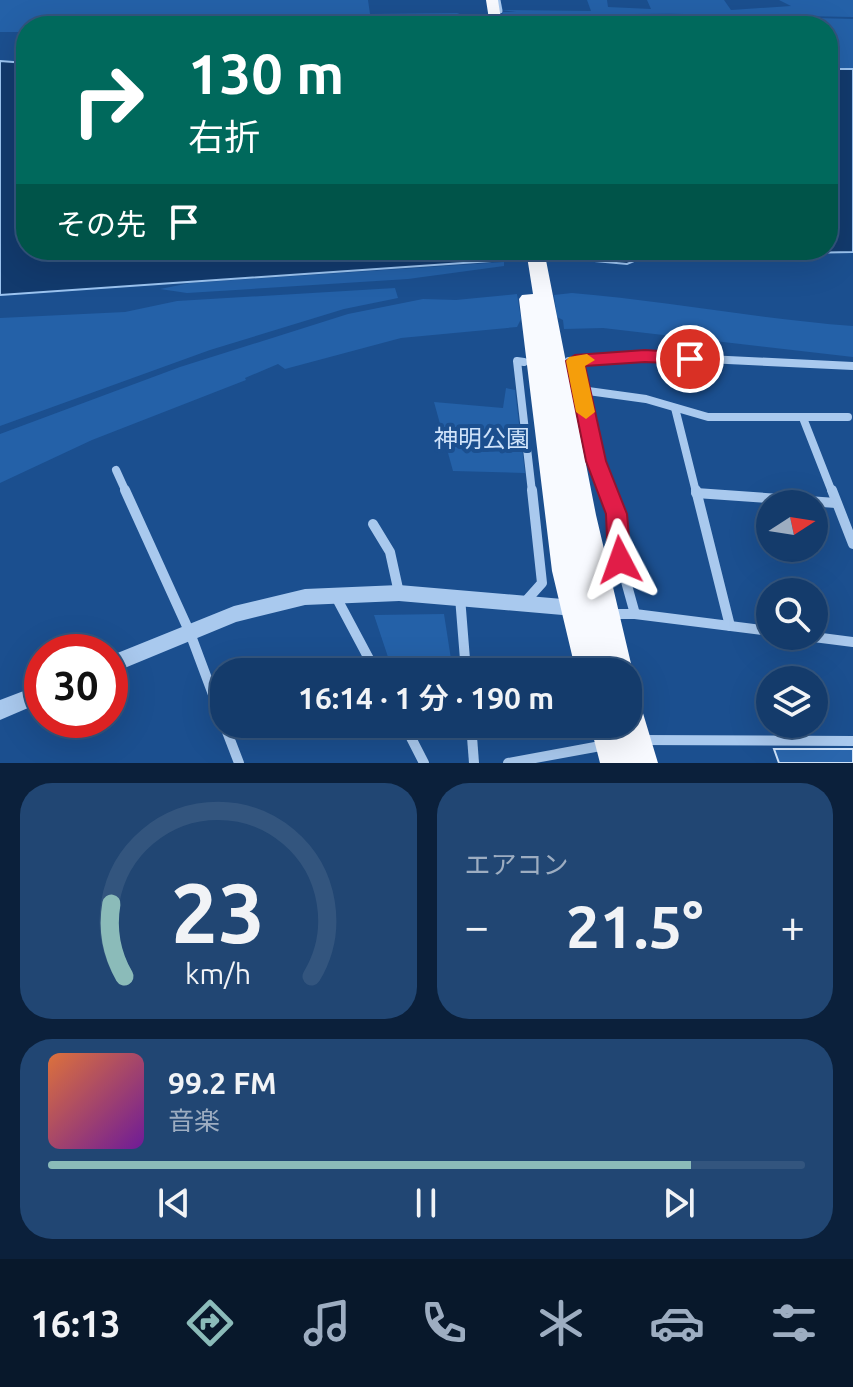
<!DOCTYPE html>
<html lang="ja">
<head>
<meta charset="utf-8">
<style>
  body { margin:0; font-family:Ubuntu,"Noto Sans JP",sans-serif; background:#214673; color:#f1f3f6; height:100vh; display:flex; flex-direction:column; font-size:30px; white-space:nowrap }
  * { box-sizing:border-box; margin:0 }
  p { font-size:26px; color:#9dadc1 }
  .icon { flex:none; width:44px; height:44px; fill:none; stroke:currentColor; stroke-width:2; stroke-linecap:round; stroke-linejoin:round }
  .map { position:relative; height:763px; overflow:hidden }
  .side { display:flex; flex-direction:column; gap:20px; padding:20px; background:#0b203b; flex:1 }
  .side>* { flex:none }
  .top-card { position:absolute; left:16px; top:16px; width:822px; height:244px; border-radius:32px; box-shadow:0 8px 32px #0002,0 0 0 2px #33557e; background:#00695c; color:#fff; overflow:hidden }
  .needle { width:52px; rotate:78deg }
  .controls { position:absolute; left:756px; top:490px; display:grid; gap:16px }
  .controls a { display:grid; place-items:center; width:72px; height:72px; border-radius:50%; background:#143b6b; box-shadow:0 8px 32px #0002,0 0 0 2px #33557e; font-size:40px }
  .speed { position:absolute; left:24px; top:634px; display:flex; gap:16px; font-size:40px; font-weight:700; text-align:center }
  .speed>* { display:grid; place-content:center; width:104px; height:104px; border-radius:50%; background:#143b6b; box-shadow:0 8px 32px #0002,0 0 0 2px #33557e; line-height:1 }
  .speed .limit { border:12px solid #d22; background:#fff; color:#111 }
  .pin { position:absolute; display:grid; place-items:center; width:68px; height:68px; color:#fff; margin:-34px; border:4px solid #fff; border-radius:50%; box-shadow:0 2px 8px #0007 }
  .me { position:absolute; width:88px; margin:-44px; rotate:356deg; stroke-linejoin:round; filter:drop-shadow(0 0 6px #0008) }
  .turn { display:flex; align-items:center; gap:28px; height:168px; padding:0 40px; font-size:36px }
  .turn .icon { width:104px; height:104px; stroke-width:2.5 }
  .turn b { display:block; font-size:56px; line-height:68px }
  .then { display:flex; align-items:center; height:76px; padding:0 40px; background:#0003; gap:16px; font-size:30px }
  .big { font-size:60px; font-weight:600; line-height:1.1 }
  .side .card { flex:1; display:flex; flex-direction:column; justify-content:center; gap:12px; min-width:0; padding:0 28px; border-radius:32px; background:#214673 }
  .side .dial { align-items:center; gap:0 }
  .dial svg { height:208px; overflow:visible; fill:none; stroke:#33557e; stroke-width:7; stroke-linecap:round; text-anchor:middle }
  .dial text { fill:#f1f3f6; stroke:none }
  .song { display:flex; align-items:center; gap:24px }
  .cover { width:96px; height:96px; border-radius:12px; background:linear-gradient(135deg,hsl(20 70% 55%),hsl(280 70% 35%)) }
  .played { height:8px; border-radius:4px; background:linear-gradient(90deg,#8bbbb9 85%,#33557e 85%) }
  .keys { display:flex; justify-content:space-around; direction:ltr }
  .heat { display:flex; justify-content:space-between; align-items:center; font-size:44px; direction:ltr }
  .side .tiles { flex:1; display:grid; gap:20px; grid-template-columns:1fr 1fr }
  .card:last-child { grid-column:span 2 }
  .trip { position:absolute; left:210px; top:658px; width:432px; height:80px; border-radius:32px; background:#143b6b; box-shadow:0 8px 32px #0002,0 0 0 2px #33557e; font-weight:600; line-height:80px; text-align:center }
  .dock { display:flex; height:128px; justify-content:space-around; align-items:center; background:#08182b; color:#9dadc1 }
  .dock .icon { width:56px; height:56px }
  .dock .current { color:#8bbbb9 }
  .dock b { font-size:36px; color:#f1f3f6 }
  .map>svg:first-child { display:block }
  .green { fill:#2461a8 }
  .water { fill:#123a6d; stroke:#9cc4f0; stroke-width:2 }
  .building { fill:#2a66ad; stroke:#cfe3fa; stroke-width:2 }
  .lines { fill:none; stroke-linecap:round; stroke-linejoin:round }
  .minor-far2 { stroke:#a9c9ee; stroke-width:5 }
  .minor-far1 { stroke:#a9c9ee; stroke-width:8 }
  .minor { stroke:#a9c9ee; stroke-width:10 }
  .tertiary { fill:#a9c9ee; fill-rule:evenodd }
  .trunk { fill:#f8faff; fill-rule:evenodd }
  .route { fill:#e11d48; stroke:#92132f; stroke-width:2 }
  .slow { fill:#f59e0b }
  .labels { text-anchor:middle; stroke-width:8; stroke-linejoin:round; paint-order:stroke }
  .park-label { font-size:24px; fill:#cfe3fa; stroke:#1b4f8f }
</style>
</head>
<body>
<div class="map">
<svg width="853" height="763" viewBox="0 0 853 763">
  <rect width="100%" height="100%" fill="#1b4f8f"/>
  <g class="green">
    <path d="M0 0H368L370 14 457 13 462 15 464 26 61 25 26 26V32H0Z"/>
    <path d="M500 0 503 10 591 11 587 0H607L608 7 651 9 647 0H724L731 10 791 6 779 0H853V17L631 13 853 19V69H828V26H505L502 12H516L501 10Z"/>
    <path d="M504 262V266L408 279 187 293 160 289 190 283Z"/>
    <path d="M395 288 398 298 344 309 210 350 0 426V318L125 312 177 301Z"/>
    <path d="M572 293C666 301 759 319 853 326V357L603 328 564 329 563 320 557 317 554 295Z"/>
    <path d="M517 294 521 319 517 327 401 338 285 369 278 364 245 378 246 380 92 440 0 483V434L180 367 348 314 423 299 456 300Z"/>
    <path d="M506 388 515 390 525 473 453 471 434 402 503 408Z"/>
    <path d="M444 614 453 672H393L374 615Z"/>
  </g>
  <path class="water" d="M0 61 26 63V250H828V69H853V252L646 256 627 264 551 257 0 295Z"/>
  <path class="building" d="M774 749H853V763H779Z"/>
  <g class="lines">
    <path class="minor-far2" d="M498 0 500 11"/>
    <g class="minor-far1">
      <path d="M569 361 645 356 853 366"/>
      <path d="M575 361 596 461 608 492"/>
      <path d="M524 362 517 361 532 492"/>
      <path d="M581 390 646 399 708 417H848"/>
      <path d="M675 408 696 492"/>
      <path d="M803 418 832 492"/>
      <path d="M116 470 126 492"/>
    </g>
    <g class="minor">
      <path d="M125 490 190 633 224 724"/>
      <path d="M607 490 616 514 620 560 635 614"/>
      <path d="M696 490 730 626"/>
      <path d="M832 490 853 544"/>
      <path d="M696 493 836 503"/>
      <path d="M373 524 390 552 399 593"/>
      <path d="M335 595 376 672"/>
      <path d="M460 597 466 672"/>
      <path d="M525 602 542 583 532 490"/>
      <path d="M610 614H635L770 631"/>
      <path d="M806 636 853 642"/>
      <path d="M224 724 239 763"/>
      <path d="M404 724 424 763"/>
      <path d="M471 724 474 763"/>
      <path d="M640 740 853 741"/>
      <path d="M508 763 606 745"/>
    </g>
    <g class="tertiary">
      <path d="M399 585 574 600 580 602 583 608 580 614 574 616 399 601 305 605 236 622 110 674V656L234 606 305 589Z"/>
      <path d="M42 684V702L0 720V700Z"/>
    </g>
    <g class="trunk">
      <path d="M486 0H498L502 26H490Z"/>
      <path d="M526 250H544L596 515 633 672 628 682V672H576L552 571 519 299 522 295 533 294Z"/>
      <path d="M628 696 639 700 658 763H600L590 724H628Z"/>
    </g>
  </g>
  <path class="route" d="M645 350 690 353 698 359 690 364 645 362 585 366 606 461 627 514 631 560 628 567 620 570 612 567 608 560 606 514 586 461 566 361 575 355Z"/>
  <path class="slow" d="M587 354 595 360 585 366 595 412 586 419 576 412 566 361 569 357Z"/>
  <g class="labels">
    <g class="park-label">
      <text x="482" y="447">神明公園</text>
    </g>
  </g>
</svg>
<div class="controls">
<a><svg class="needle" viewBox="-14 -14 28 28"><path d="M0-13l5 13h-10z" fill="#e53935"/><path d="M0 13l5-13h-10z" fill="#9dadc1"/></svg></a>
<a><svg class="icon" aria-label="search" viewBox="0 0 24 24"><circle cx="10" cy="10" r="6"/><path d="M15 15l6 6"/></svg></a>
<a><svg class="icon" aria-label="layers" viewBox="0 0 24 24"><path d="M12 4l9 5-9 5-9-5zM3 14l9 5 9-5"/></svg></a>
</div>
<div class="speed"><div class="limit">30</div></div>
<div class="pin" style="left:690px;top:359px;background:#d93025"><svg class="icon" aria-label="arrive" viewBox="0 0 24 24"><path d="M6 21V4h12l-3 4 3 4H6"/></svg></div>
<svg class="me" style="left:620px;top:560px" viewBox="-20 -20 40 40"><path d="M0-17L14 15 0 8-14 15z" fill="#e11d48" stroke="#fff" stroke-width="4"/></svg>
<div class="trip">16:14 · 1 分 · 190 m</div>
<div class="top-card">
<div class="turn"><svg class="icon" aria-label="right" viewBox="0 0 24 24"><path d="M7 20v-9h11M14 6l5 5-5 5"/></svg><div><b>130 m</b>右折</div></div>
<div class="then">その先<svg class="icon" aria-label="arrive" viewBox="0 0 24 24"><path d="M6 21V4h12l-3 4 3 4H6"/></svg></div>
</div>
</div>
<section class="side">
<div class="tiles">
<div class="card dial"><svg viewBox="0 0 100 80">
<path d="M14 69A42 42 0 1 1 86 69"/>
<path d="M14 69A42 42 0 0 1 9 41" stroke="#8bbbb9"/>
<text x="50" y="56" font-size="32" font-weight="700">23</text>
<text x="50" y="72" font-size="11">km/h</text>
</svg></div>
<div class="card"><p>エアコン</p>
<div class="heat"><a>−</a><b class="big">21.5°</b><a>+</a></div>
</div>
<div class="card">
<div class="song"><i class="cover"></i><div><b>99.2 FM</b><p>音楽</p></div></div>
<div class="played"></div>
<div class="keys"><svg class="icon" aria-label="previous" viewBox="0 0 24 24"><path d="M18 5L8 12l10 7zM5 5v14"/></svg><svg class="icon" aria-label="pause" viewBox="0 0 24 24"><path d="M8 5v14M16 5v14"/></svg><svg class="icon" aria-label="next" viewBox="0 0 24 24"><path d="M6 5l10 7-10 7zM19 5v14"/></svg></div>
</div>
</div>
</section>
<nav class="dock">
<b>16:13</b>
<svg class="icon current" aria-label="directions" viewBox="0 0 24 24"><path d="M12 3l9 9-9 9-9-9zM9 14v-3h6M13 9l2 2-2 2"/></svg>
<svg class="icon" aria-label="music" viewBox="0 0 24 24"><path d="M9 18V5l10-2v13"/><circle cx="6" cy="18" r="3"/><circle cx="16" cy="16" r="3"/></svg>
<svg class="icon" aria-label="phone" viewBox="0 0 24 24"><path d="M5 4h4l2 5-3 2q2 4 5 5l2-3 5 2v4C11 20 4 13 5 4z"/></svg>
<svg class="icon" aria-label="climate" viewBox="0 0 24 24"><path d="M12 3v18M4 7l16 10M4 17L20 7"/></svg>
<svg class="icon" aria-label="car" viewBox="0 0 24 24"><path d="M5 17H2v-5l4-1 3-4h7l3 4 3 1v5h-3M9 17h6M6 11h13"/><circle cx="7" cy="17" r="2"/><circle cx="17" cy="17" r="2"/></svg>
<svg class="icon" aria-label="filters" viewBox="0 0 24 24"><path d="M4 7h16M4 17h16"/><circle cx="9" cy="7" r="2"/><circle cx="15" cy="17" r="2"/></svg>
</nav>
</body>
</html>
